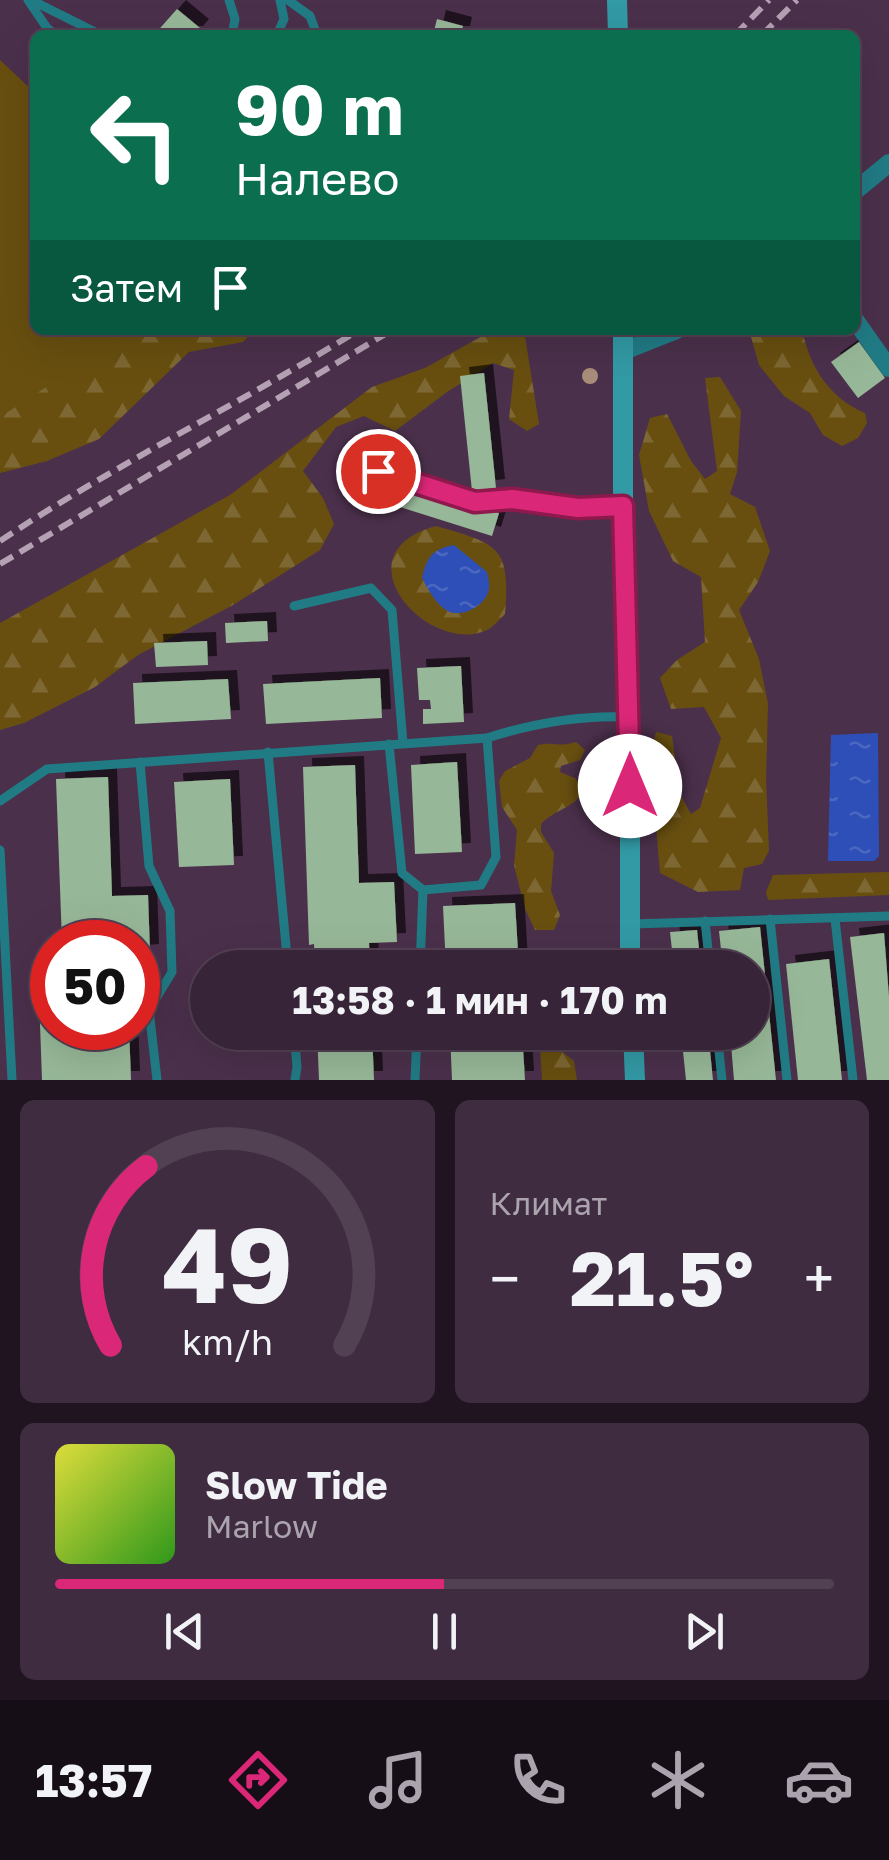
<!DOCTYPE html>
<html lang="ru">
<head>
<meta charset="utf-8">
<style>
  body { margin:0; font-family:"Golos Text",sans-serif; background:#3f2c40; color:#f1f3f6; height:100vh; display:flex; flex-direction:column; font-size:38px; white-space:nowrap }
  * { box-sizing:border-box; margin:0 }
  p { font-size:32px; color:#aba4ae }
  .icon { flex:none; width:55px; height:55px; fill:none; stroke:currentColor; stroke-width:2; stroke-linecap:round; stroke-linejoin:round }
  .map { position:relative; height:1080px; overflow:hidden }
  .side { display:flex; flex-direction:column; gap:20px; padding:20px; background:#1f141f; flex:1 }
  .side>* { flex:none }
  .guide { position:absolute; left:30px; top:30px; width:830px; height:305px; border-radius:15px; box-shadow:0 10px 40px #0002,0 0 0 2px #524153; background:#0b6e4f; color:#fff; overflow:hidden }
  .speed { position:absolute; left:30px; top:920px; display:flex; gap:20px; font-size:50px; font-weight:700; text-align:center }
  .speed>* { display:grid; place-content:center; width:130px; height:130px; border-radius:50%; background:#382438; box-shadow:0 10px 40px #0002,0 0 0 2px #524153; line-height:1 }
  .speed .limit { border:15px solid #d22; background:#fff; color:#111 }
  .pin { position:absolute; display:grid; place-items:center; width:85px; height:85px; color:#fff; margin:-42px; border:5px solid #fff; border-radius:50%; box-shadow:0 2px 10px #0007 }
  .me { position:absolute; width:110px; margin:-55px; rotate:0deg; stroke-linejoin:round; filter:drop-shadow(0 0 8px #0008) }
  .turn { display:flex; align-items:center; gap:35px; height:210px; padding:0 40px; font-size:45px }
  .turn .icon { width:130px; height:130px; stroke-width:2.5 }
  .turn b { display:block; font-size:70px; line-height:85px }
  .then { display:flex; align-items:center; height:95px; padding:0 40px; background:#0003; gap:20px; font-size:38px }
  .big { font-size:75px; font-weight:700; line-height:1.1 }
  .side .card { flex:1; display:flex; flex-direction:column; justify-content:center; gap:15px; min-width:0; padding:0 35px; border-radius:15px; background:#3f2c40 }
  .side .dial { align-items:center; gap:0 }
  .dial svg { height:260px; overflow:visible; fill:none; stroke:#524153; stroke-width:7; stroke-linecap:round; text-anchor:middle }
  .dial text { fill:#f1f3f6; stroke:none }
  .song { display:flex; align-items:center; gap:30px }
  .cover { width:120px; height:120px; border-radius:15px; background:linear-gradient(135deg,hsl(60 70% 55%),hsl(110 70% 35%)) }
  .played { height:10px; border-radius:5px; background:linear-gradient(90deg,#db2777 50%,#524153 50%) }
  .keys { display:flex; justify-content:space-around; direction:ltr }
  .heat { display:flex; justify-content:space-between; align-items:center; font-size:55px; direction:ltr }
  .side .tiles { flex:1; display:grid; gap:20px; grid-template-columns:1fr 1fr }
  .card:last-child { grid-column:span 2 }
  .trip { position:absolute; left:190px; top:950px; width:580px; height:100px; border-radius:50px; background:#382438; box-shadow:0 10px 40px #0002,0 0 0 2px #524153; font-weight:700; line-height:100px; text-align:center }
  .tabs { display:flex; height:160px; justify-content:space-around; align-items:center; background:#160e16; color:#aba4ae }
  .tabs .icon { width:70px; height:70px }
  .tabs .on { color:#db2777 }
  .tabs b { font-size:45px; color:#f1f3f6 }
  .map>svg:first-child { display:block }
  .forest { fill:url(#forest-firs) }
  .garden { fill:#684f10 }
  .water { fill:url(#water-ripples) }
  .building { fill:#97b898; filter:url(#shadow) }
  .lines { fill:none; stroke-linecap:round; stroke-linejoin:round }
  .lane { stroke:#217b85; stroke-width:9 }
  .street { stroke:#217b85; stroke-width:18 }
  .secondary { stroke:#329aa5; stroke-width:20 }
  .rail { stroke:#b5a1b4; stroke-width:6; stroke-dasharray:15 8; stroke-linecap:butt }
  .tree { fill:#a88e7a }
  .route-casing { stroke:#8e194d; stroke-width:25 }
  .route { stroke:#db2777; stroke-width:18 }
</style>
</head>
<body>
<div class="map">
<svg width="889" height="1080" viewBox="0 0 889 1080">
  <defs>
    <pattern id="forest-firs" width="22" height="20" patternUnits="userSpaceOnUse" patternTransform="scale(2.5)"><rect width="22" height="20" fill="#684f10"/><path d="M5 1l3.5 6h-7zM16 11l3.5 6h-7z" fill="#7d6732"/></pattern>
    <pattern id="water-ripples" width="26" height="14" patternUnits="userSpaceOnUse" patternTransform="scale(2.5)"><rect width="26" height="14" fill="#2d4fb7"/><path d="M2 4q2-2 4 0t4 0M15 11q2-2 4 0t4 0" fill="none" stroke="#4b67c0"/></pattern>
    <filter id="shadow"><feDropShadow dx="9" dy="-9" stdDeviation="0" flood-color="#0009"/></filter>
  </defs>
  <rect width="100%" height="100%" fill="#4b304b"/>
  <g class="forest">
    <path d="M107 330H254L243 342 189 352 99 439 47 461 0 473V400Z"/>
    <path d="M493 330H524L539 424 527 431 509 419 514 370 493 363 447 392 395 431 364 416 336 427 303 471 323 498 334 524 320 550 233 605 138 655 95 687 24 723 0 730V623L230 495 372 387 425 368Z"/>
    <path d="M749 330H805L803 334C811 369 831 399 865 413L867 423 858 438 842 446 823 435 810 413 784 396 759 365Z"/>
    <path d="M720 377 741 411 737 472 730 494 755 507 770 551 758 582 739 610 759 659 768 704 766 778 769 851 762 864 744 868 740 890 698 892 660 873 650 756 656 732 672 736 680 794 691 814 700 808 721 738 704 707 671 709 660 678 677 660 705 642 701 577 673 561 649 511 639 455 650 418 667 414 691 461 705 479 717 471 705 378Z"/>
    <path d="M436 526C498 544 511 546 505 614 500 619 493 627 487 630 429 657 335 554 436 526Z"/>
    <path d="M576 742 585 750 580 760 561 766 560 772 575 778 584 790C575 808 555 809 541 824V832L554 853 551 891 560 915 554 930H535L525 909 514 865 517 830 502 807 499 781 505 771 530 758 538 745C555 741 557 748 576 742Z"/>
    <path d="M889 872V895L768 900 766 892 773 875Z"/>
    <path d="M548 1041 574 1061 577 1080H542L540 1048Z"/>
  </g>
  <path class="garden" d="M0 60 35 93V330H134L0 417Z"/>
  <g class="water">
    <path d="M454 545 487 572C488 578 490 583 489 588 488 605 460 620 446 610 435 603 428 589 422 578 427 557 432 549 454 545Z"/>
    <path d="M878 733 879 856 874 861H828L831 735Z"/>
  </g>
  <g class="building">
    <path d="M177 9 200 28 194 35H154Z"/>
    <path d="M437 19 463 26 461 35H433Z"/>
    <path d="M859 342 885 378 858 398 831 362Z"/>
    <path d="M484 373 496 488 472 491 460 376Z"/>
    <path d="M372 474 499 513 492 536 365 496Z"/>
    <path d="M267 621 268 641 226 643 225 623Z"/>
    <path d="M207 641 208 665 156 667 154 643Z"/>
    <path d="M461 666 464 722 423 724V709H431L430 700H419L417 668Z"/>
    <path d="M380 678 382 718 266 724 263 684Z"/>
    <path d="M228 679 231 719 135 724 133 683Z"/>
    <path d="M457 762 462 852 415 854 411 765Z"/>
    <path d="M355 765 359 883 394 882 397 942 369 943 370 968H315L314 944 309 945 303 767Z"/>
    <path d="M108 777 112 896 148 895 150 953 138 954V942H62L56 779Z"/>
    <path d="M230 779 234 865 179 867 174 782Z"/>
    <path d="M515 903 519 968H446L443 906Z"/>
    <path d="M760 927 776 1080H734L730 1032H752V968H723L719 931Z"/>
    <path d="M697 930 701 968H674L670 932Z"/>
    <path d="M884 933 889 997V1080H867L850 937Z"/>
    <path d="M829 959 842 1080H798L786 964Z"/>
    <path d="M38 968H52V1028H129L131 1080H42Z"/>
    <path d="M317 1032H372L374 1080H319Z"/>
    <path d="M450 1032H522L525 1080H452Z"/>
    <path d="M681 1032H708L713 1080H686Z"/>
  </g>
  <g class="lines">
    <g class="lane">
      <path d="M28 0 47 28 56 35"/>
      <path d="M31 0 101 35"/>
      <path d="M229 0 235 19 232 35"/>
      <path d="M288 0 310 16 317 35"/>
      <path d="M277 35 284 19 280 0"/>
      <path d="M379 471 475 502 513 499 578 509 620 506"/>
      <path d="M294 606 371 588 392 610 403 743"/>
      <path d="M389 744 402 873 423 890 481 885 496 857 487 738"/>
      <path d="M268 752 288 968"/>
      <path d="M140 762 149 866 170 911 172 972 149 1010 157 1080"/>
      <path d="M0 801 47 769 487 738C534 723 579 715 628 717"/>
      <path d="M0 850 12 1080"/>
      <path d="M770 919 787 1080"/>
      <path d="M835 919 853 1080"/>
      <path d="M705 921 710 968"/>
      <path d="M632 924 889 916"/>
      <path d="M420 968 423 890"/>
      <path d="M294 1032 297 1067 295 1080"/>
      <path d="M717 1032 722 1080"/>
      <path d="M415 1080 417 1032"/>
    </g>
    <g class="street">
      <path d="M855 191 889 163"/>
      <path d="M855 320 889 368"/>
      <path d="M624 351 677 330"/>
    </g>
    <g class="secondary">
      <path d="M617 0 618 35"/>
      <path d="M623 330V506L630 717V968"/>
      <path d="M633 1032 635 1080"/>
    </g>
    <g class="rail">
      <path d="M735 35 769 0"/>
      <path d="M762 35 797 0"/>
      <path d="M0 541C116 464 241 403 359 330"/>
      <path d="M0 564 392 330"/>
    </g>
  </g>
  <circle class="tree" cx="590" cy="376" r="8"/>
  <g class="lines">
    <defs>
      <path id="route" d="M378 471 475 502 512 499 578 508 623 506 630 786"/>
    </defs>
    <use href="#route" class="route-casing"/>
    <use href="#route" class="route"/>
  </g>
</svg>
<div class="speed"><div class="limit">50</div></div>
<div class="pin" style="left:378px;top:471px;background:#d93025"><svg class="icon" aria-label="arrive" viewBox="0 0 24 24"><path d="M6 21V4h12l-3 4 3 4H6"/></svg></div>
<svg class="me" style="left:630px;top:786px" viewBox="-20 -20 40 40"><circle r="19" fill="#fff"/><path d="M0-13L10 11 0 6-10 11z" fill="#db2777"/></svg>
<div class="trip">13:58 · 1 мин · 170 m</div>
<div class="guide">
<div class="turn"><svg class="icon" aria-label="left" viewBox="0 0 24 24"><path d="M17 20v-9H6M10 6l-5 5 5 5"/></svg><div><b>90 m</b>Налево</div></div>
<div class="then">Затем<svg class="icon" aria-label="arrive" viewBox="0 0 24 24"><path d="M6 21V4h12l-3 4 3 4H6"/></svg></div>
</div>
</div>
<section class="side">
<div class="tiles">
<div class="card dial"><svg viewBox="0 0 100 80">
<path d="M14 69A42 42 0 1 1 86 69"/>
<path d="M14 69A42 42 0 0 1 25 14" stroke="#db2777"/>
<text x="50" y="56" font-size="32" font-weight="700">49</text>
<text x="50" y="72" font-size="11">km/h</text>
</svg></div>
<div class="card"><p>Климат</p>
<div class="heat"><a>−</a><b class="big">21.5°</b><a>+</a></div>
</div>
<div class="card">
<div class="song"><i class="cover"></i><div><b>Slow Tide</b><p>Marlow</p></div></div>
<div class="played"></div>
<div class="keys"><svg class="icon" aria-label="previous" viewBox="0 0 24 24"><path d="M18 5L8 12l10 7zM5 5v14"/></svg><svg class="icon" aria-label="pause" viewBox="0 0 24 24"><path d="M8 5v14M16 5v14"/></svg><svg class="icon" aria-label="next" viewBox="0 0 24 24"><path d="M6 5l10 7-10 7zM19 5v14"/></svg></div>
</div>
</div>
</section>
<nav class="tabs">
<b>13:57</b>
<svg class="icon on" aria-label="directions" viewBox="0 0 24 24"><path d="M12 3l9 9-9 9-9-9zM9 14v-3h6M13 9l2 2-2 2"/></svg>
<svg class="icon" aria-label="music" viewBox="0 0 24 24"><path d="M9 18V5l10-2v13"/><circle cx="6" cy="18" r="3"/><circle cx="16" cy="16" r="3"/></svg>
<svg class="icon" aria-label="phone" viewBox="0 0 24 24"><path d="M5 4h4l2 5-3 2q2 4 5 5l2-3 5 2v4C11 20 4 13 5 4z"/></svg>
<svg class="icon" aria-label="climate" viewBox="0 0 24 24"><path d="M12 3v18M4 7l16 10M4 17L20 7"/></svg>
<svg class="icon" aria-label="car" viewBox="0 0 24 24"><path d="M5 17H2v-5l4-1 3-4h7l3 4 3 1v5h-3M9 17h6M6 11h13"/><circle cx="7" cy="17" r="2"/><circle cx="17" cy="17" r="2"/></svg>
</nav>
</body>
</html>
